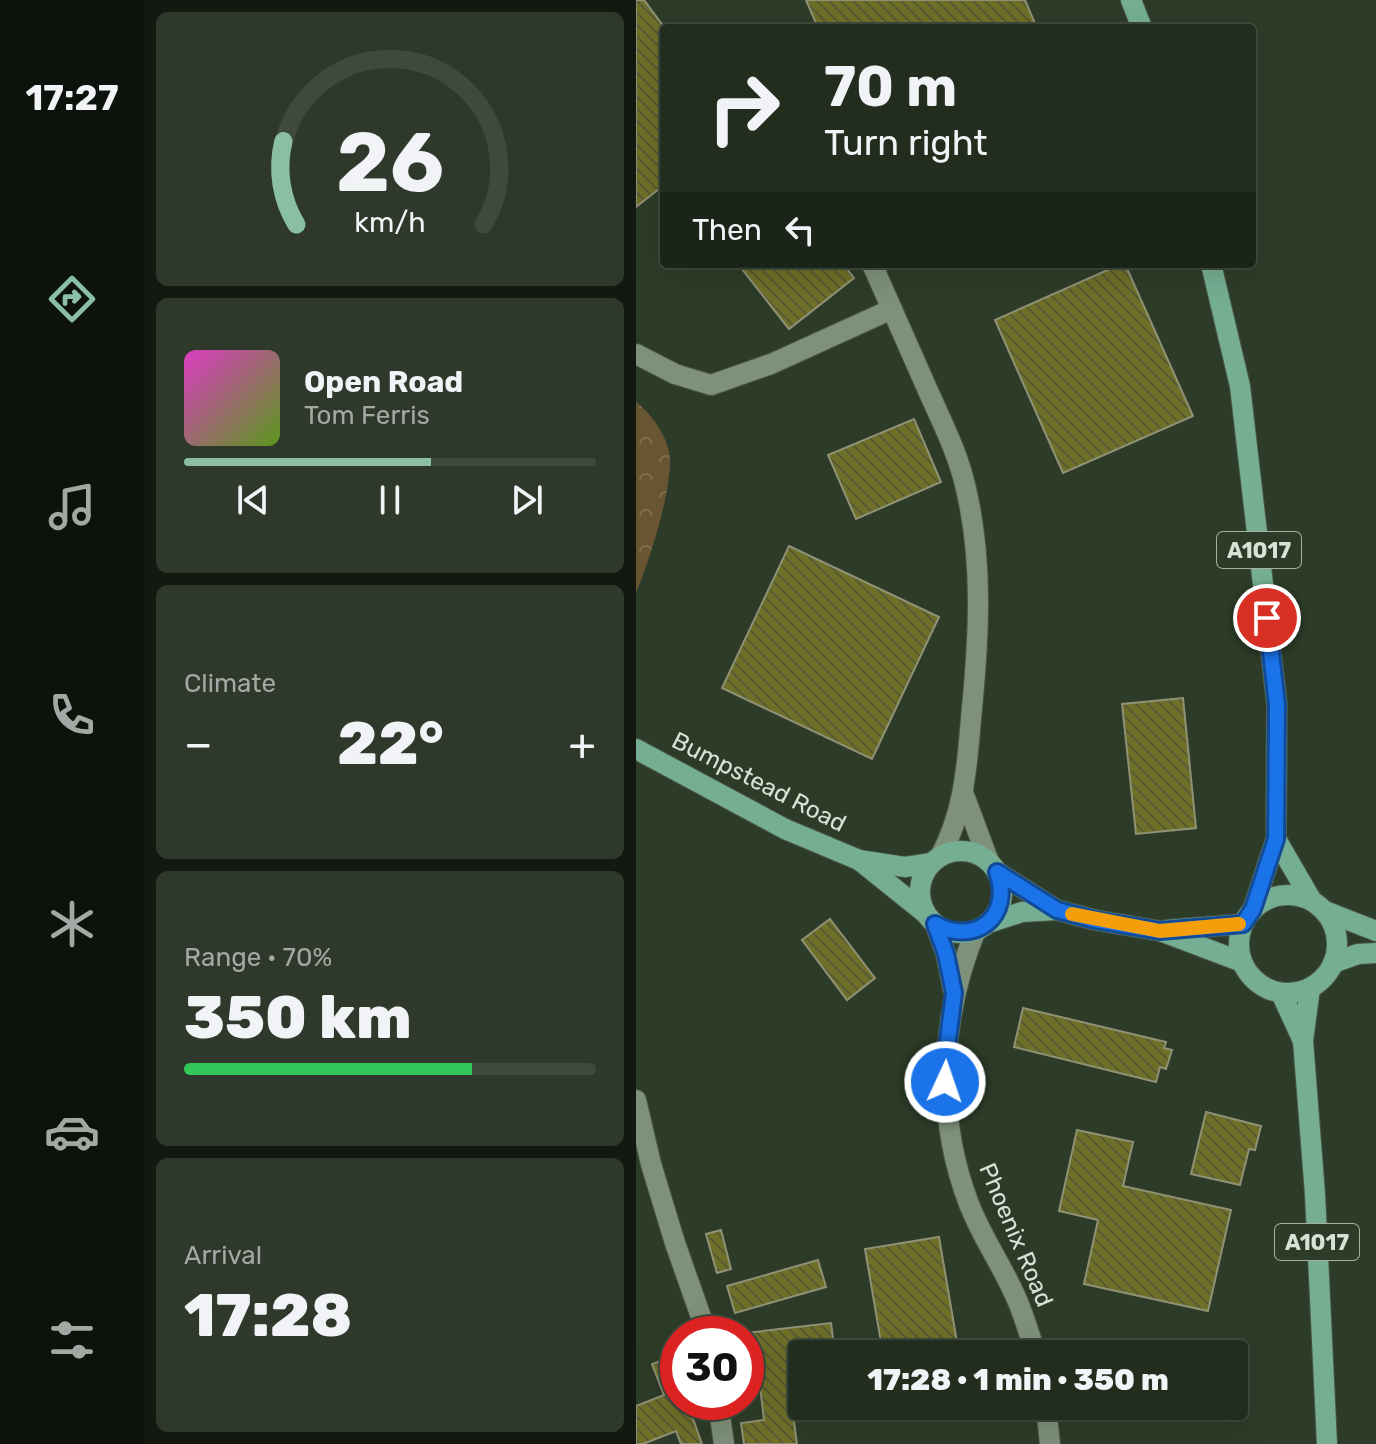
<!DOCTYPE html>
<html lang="en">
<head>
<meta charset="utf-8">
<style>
  body { margin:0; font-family:Rubik,sans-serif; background:#2e392b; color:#f1f3f6; height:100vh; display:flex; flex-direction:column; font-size:30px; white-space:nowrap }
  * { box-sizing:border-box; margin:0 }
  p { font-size:26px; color:#a2a8a4 }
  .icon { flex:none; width:44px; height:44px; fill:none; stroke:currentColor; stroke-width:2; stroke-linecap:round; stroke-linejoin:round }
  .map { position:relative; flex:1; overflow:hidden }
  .side { display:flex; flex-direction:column; gap:12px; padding:12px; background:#131910; width:492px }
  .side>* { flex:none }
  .hud { position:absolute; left:24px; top:24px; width:596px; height:244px; border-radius:8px; box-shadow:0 8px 32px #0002,0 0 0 2px #3f493c; background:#222d1e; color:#f1f3f6; overflow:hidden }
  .speed { position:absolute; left:24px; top:1316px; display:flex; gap:16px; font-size:40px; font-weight:700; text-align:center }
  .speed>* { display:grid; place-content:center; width:104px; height:104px; border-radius:50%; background:#222d1e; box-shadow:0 8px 32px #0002,0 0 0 2px #3f493c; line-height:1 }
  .speed .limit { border:12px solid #d22; background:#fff; color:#111 }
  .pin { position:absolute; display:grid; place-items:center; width:68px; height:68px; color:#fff; margin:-34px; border:4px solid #fff; border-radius:50%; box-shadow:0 2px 8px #0007 }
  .me { position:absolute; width:88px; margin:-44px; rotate:3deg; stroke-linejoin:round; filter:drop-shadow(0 0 6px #0008) }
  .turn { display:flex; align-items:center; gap:28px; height:168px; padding:0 32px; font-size:36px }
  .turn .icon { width:104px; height:104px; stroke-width:2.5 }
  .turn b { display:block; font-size:56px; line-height:68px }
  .then { display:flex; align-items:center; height:76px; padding:0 32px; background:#0003; gap:16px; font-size:30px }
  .big { font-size:60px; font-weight:800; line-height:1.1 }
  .side .widget { flex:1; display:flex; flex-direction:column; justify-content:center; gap:12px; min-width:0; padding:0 28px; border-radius:12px; background:#2e392b }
  .side .dial { align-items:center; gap:0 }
  .dial svg { height:208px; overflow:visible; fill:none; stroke:#3f493c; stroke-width:7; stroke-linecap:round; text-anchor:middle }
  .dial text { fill:#f1f3f6; stroke:none }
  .song { display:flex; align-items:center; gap:24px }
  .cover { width:96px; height:96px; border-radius:12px; background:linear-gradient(135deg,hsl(310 70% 55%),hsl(90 70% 35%)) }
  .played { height:8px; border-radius:4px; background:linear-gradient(90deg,#8abfa5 60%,#3f493c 60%) }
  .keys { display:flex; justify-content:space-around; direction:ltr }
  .heat { display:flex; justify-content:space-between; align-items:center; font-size:44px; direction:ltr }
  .charge { height:12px; border-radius:6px; background:linear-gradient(90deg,#34c759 70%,#3f493c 0) }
  .trip { position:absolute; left:152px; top:1340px; width:460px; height:80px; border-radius:8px; background:#222d1e; box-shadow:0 8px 32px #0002,0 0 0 2px #3f493c; font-weight:800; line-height:80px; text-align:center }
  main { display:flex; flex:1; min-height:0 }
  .menu { display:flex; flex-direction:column; width:144px; justify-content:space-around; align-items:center; background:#0e120c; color:#a2a8a4 }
  .menu .icon { width:56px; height:56px }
  .menu .selected { color:#8abfa5 }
  .menu b { font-size:36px; color:#f1f3f6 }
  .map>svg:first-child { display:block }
  .forest { fill:url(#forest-crowns) }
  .building { fill:url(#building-back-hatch); stroke:#909175; stroke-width:2 }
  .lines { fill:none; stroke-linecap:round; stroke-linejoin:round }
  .minor-casing { stroke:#4b5847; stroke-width:22 }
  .major-casing { stroke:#4b5847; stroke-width:22 }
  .minor { stroke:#7f917a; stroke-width:20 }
  .major { stroke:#75ae93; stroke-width:20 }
  .route-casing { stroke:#114b97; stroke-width:20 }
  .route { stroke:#1a73e8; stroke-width:14 }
  .slow { stroke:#f59e0b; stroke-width:14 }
  .labels { text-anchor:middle; stroke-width:8; stroke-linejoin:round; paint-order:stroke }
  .shield { fill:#2d3c28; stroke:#a5b0a1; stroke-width:2 }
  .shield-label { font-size:22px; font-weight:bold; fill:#d8e2d5 }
  .street-label { font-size:24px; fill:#d8e2d5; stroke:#2d3c28 }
</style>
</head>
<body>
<main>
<nav class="menu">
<b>17:27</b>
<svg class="icon selected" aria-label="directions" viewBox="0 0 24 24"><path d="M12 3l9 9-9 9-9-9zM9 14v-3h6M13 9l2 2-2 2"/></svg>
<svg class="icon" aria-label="music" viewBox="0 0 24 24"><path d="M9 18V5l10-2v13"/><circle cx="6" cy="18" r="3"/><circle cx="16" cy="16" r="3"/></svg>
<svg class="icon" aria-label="phone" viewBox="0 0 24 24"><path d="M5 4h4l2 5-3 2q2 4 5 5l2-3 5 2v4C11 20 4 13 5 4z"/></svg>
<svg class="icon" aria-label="climate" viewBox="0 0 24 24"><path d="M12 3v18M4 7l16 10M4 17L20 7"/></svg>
<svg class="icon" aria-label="car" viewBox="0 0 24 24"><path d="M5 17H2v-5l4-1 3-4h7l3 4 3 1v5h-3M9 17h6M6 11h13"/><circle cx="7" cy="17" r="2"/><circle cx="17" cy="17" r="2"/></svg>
<svg class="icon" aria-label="filters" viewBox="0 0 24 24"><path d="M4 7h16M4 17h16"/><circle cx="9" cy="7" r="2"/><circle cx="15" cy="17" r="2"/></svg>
</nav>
<section class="side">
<div class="widget dial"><svg viewBox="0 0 100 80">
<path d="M14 69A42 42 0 1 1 86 69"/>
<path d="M14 69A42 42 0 0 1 9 37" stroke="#8abfa5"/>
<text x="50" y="56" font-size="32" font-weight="700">26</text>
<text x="50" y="72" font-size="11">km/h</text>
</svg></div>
<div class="widget">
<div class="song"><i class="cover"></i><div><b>Open Road</b><p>Tom Ferris</p></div></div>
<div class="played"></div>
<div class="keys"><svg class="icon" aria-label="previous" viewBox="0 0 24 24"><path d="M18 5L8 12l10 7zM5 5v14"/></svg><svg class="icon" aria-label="pause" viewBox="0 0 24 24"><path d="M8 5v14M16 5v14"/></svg><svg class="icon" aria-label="next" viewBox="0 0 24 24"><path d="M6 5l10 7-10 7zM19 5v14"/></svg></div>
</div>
<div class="widget"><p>Climate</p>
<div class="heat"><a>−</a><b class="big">22°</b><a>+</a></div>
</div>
<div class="widget"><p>Range · 70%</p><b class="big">350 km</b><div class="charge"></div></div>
<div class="widget"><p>Arrival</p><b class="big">17:28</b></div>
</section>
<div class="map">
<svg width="740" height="1444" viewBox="0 0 740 1444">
  <defs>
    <pattern id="forest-crowns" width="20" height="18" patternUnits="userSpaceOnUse" patternTransform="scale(2)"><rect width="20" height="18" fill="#695531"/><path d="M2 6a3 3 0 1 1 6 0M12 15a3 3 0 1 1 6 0" fill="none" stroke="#7e6d4e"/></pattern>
    <pattern id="building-back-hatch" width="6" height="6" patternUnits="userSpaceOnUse" patternTransform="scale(2)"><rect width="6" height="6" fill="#6f7028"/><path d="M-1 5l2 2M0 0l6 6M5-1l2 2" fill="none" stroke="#585a34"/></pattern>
  </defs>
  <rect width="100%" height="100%" fill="#2d3c28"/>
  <path class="forest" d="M0 402C17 415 33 439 34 460 34 497 14 558 0 593Z"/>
  <g class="building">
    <path d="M0 0H8L28 27V185L0 207Z"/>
    <path d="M170 0H389L401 28H182Z"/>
    <path d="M102 264H207L218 278 153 329Z"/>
    <path d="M485 264H489L557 416 427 473 359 320Z"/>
    <path d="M278 419 305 482 220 519 192 455Z"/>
    <path d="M153 546 303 617 236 759 86 688Z"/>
    <path d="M547 698 560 828 500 834 486 704Z"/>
    <path d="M194 919 239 978 211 1000 166 940Z"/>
    <path d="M387 1008 530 1042 528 1048 536 1050 530 1069 524 1067 520 1082 378 1047Z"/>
    <path d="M570 1112 625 1126 619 1150 613 1149 604 1185 555 1174Z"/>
    <path d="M441 1130 497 1142 487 1186 595 1210 572 1311 448 1284 462 1220 423 1211Z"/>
    <path d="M85 1230 95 1269 81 1273 70 1234Z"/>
    <path d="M303 1237 323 1354H247L229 1249Z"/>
    <path d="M182 1260 190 1287 99 1313 91 1286Z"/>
    <path d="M195 1323 199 1354H166V1406L156 1407 161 1444H108L105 1423 128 1420 122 1370 110 1371V1333Z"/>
    <path d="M35 1357 42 1377V1402H51L66 1444H45L40 1431 7 1444H0V1406L28 1395 16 1364Z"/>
  </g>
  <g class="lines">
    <defs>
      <g id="minor">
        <path d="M236 264C255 307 274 350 293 393 307 424 323 456 330 489 347 561 343 635 336 708 331 761 330 807 305 855"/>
        <path d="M0 354 39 374 75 385 135 364 256 309"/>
        <path d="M328 795 353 862"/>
        <path d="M299 924 310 954 317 989"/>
        <path d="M340 930C304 1016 299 1116 333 1204 346 1238 368 1268 382 1302 389 1319 394 1337 400 1354"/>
        <path d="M0 1100 15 1164 39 1243 71 1334"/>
        <path d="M82 1402 88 1444"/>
        <path d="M410 1406 414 1444"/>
      </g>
      <g id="major">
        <path d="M495 0 506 28"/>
        <path d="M575 264 604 386 641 705 640 839 617 909"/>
        <path d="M0 749 149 829 223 860 269 867 296 863"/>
        <path d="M640 839 676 901"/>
        <circle cx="325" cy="892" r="41"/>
        <path d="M223 860 289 913"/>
        <path d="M361 872 421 910 459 920 524 931 606 962"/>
        <circle cx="652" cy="944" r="49"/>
        <path d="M689 911 740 931"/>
        <path d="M352 923 386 912 421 910"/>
        <path d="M531 930 607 924"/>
        <path d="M697 963 722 954 740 953"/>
        <path d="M674 988 667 1041 679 1194 691 1444"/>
        <path d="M645 993 667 1041"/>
      </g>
    </defs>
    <use href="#minor" class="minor-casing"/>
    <use href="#major" class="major-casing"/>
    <use href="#minor" class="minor"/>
    <use href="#major" class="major"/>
  </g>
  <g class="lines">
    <defs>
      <path id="route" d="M309 1082 310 1055 318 993 310 954 299 924C339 946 377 917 361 872L421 910 459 920 524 931 607 924 617 909 640 839 641 705 631 618"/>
    </defs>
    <use href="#route" class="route-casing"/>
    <use href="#route" class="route"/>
    <path class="slow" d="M436 914 524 931 603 924"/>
  </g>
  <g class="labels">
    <g class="shield">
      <rect x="581" y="532" width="84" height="36" rx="6"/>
      <rect x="639" y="1224" width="84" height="36" rx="6"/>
    </g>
    <g class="shield-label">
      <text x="623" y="558">A1017</text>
      <text x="681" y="1250">A1017</text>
    </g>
    <g class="street-label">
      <text transform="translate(123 782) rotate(27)" y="8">Bumpstead Road</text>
      <text transform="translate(380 1235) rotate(67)" y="8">Phoenix Road</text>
    </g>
  </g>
</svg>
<div class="speed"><div class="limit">30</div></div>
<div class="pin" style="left:631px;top:618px;background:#d93025"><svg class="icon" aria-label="arrive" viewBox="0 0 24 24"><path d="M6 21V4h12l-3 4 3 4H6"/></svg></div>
<svg class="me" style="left:309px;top:1082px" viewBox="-20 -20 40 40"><circle r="17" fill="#1a73e8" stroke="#fff" stroke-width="3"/><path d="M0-11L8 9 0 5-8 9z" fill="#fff"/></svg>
<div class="trip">17:28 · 1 min · 350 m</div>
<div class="hud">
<div class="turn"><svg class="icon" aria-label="right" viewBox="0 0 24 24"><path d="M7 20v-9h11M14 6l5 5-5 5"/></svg><div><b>70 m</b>Turn right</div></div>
<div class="then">Then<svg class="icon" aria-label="left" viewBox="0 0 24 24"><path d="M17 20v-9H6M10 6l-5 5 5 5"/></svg></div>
</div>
</div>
</main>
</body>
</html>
